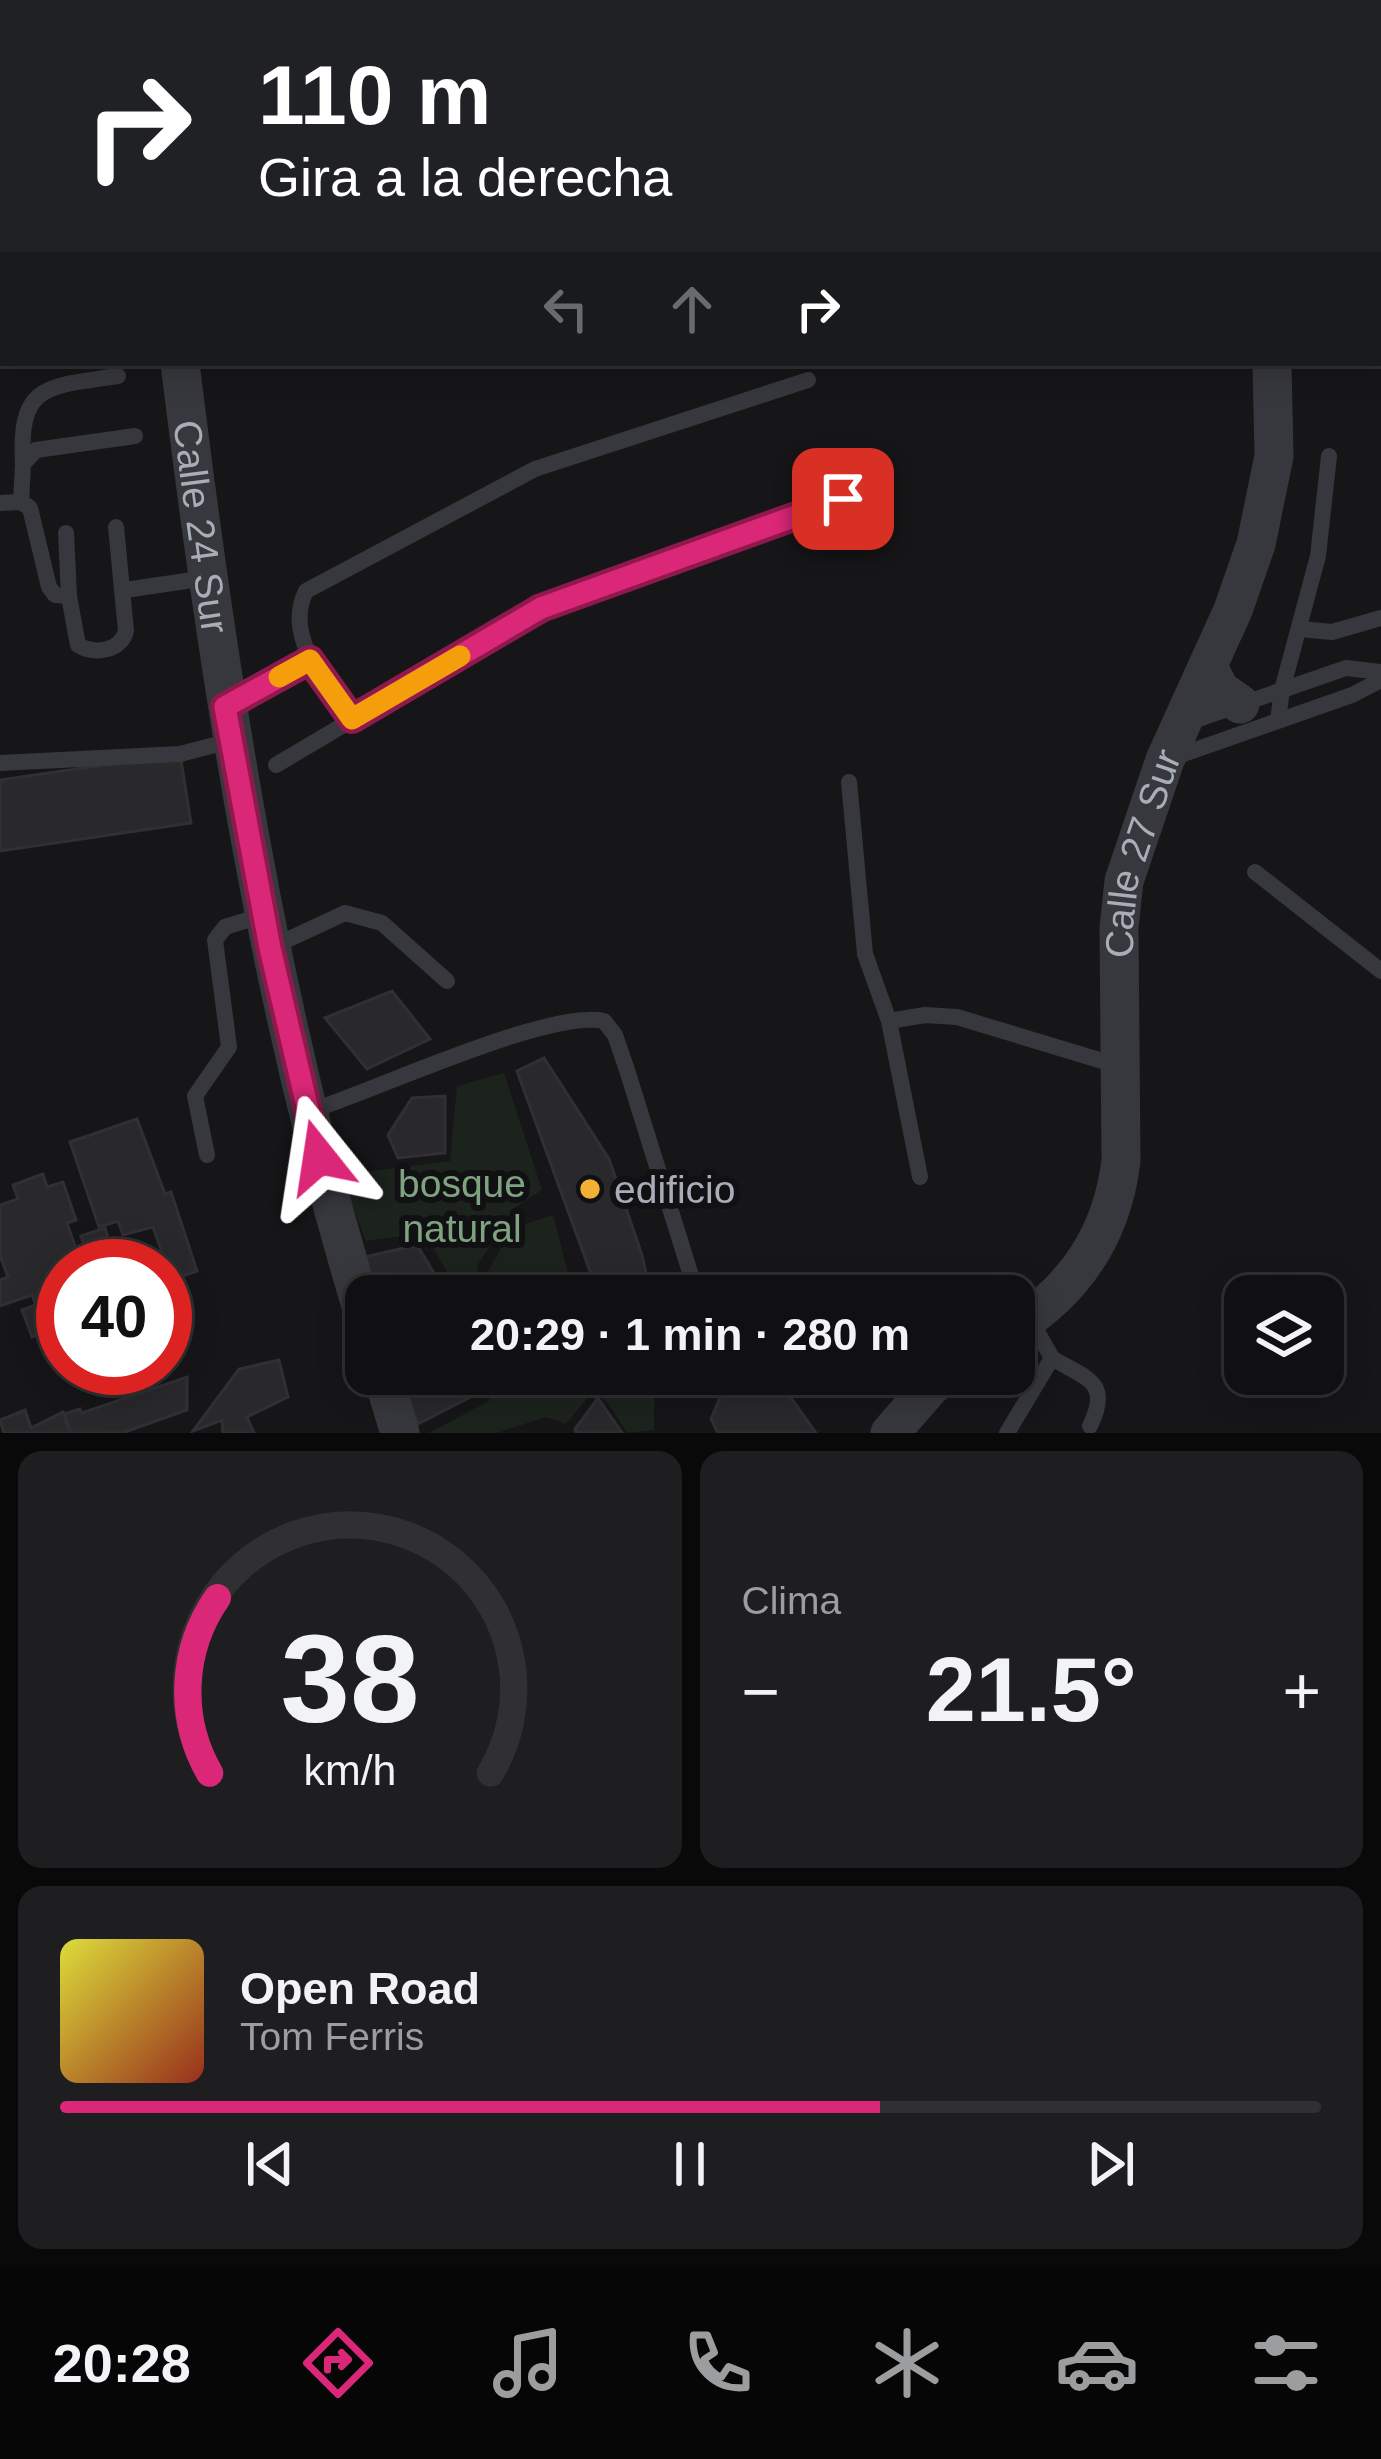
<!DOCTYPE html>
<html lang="es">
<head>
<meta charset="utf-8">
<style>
  body { margin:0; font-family:Helvetica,sans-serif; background:#1e1e20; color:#f1f3f6; height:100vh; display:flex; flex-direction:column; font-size:45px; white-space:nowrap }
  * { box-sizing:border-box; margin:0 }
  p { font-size:39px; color:#9c9d9f }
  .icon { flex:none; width:66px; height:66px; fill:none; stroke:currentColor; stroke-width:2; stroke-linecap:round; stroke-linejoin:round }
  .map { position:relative; height:1433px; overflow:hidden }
  .drawer { display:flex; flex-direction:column; gap:18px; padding:18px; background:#09090a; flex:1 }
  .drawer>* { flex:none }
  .top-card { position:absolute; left:0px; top:0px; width:1383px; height:366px; box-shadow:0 6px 30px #0003,0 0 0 3px #303032; background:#202124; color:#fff; overflow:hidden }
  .tools { position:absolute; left:1224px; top:1275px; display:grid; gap:24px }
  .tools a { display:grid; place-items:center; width:120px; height:120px; border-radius:24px; background:#101012; box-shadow:0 6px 30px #0003,0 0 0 3px #303032; font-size:60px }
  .speed { position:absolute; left:36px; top:1239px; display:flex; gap:24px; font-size:60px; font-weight:700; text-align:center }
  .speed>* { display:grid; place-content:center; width:156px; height:156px; border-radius:50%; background:#101012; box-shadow:0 6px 30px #0003,0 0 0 3px #303032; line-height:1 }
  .speed .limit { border:18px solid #d22; background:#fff; color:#111 }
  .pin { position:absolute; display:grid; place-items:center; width:102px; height:102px; color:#fff; margin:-51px; border-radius:24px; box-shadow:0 6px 18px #0006 }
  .me { position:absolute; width:132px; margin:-66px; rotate:345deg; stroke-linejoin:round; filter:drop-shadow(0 0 9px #0008) }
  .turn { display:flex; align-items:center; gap:42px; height:252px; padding:0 60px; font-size:54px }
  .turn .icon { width:156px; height:156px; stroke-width:2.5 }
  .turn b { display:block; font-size:84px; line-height:102px }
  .lanes { display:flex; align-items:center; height:114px; padding:0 60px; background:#0003; justify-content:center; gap:60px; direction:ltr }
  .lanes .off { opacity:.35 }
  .big { font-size:90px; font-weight:700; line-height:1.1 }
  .drawer .widget { flex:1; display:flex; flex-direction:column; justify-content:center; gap:18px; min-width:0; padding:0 42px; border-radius:24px; background:#1e1e20 }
  .drawer .dial { align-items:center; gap:0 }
  .dial svg { height:312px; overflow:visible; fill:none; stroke:#303032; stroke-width:7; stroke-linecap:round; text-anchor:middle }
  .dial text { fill:#f1f3f6; stroke:none }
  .song { display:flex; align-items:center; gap:36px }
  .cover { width:144px; height:144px; border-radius:18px; background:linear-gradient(135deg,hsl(60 70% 55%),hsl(10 70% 35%)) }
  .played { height:12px; border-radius:6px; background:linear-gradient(90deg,#db2777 65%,#303032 65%) }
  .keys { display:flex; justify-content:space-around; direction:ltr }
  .heat { display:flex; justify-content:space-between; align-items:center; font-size:66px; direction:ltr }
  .drawer .tiles { flex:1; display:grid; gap:18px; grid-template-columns:1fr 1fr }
  .widget:last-child { grid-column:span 2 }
  .trip { position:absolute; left:345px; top:1275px; width:690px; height:120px; border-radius:24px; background:#101012; box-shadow:0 6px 30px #0003,0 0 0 3px #303032; font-weight:700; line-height:120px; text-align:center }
  .tab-bar { display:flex; height:192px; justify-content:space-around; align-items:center; background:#060607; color:#9c9d9f }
  .tab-bar .icon { width:84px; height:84px }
  .tab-bar .selected { color:#db2777 }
  .tab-bar b { font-size:54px; color:#f1f3f6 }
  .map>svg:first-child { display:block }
  .green { fill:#1c231d }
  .building { fill:#29292c; stroke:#303034; stroke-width:3 }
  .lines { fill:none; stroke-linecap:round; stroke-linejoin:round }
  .service { stroke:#37383d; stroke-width:16 }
  .minor { stroke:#37383d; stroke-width:33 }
  .tertiary { stroke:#37383d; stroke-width:39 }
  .route-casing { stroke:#8e194d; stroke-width:30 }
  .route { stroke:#db2777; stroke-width:21 }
  .slow { stroke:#f59e0b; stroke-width:21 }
  .poi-dot { fill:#f2b134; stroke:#111113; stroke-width:4.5 }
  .labels { text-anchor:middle; stroke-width:12; stroke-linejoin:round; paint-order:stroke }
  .street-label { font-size:39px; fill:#a8adb8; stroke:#111113 }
  .park-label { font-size:39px; fill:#7fa381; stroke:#111113 }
  .poi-label { font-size:39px; fill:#a8adb8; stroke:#111113; text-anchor:start }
</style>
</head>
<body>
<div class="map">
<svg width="1381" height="1433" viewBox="0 0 1381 1433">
  <rect width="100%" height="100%" fill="#161618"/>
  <g class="green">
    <path d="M504 1073 542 1190 514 1208 477 1266 481 1296H462L424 1233 366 1241 341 1175 450 1161 457 1086Z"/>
    <path d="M553 1215 574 1296H491L487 1273 513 1228Z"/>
    <path d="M494 1374H660L654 1390V1430L627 1433 607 1402 593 1391 566 1424 546 1417 496 1433H429L489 1401Z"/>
  </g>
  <g class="building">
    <path d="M180 754 191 823 0 851V780Z"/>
    <path d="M392 991 430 1039 367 1069 325 1018Z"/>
    <path d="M544 1058 609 1159 642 1255 651 1296H599L517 1071Z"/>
    <path d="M445 1096V1153L398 1158 388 1135 412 1098Z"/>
    <path d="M137 1119 165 1194 171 1192 197 1271 165 1282V1266H162L166 1264 153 1227 123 1235 118 1221 99 1227 70 1142Z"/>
    <path d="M43 1174 47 1187 63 1182 76 1220 67 1223 82 1266H63V1341L54 1344 49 1332 32 1337 22 1310 36 1305 32 1295 0 1306V1280L8 1277 0 1255V1205L18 1199 13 1185Z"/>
    <path d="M105 1228 113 1253 90 1261 81 1236Z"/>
    <path d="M417 1245 448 1296H376L364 1257Z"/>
    <path d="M279 1360 288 1397 247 1417 254 1433H223L222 1420 193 1431 239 1369Z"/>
    <path d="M400 1374H481L480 1392 418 1424Z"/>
    <path d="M730 1374H774L816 1433H718L711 1419Z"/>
    <path d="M187 1377V1410L122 1433H71L64 1414 80 1409 82 1413Z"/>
    <path d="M598 1398 622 1433H576L575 1429Z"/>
    <path d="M25 1410 31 1428 63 1412 70 1433H4L0 1420Z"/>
  </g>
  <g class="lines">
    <g class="service">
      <path d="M0 96 3 95"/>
      <path d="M0 128 3 127"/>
      <path d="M23 464C18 382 48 387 118 376"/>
      <path d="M21 502 23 464 36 450 135 436"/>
      <path d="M1 503 21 502 30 508 49 587 55 595 69 596"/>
      <path d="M66 533 69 596 78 645C95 655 121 651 126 631L116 527"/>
      <path d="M125 590 206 578"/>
      <path d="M1300 629 1332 632 1381 618"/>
      <path d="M227 706 310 660"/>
      <path d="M352 719C327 684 283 637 306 591L535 469 808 380"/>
      <path d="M1278 720 1282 690 1318 556 1329 456"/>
      <path d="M1187 723 1346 668 1381 672"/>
      <path d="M1172 758 1352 695 1381 680"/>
      <path d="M0 763 180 754 230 741"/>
      <path d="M276 765 541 608 843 499"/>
      <path d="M849 782 865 954 889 1021 920 1177"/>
      <path d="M1255 872 1381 971"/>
      <path d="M270 948 345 913 382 923 447 981"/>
      <path d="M889 1021 925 1015 957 1017 1119 1066"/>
      <path d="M310 1111C374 1091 548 1009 604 1021L615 1035 627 1070 693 1282"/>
      <path d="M207 1155 195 1096 229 1047 215 940 225 927 264 915"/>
      <path d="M1052 1358C1086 1379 1112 1381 1090 1426"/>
      <path d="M887 1374 917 1400"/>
      <path d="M1007 1433 1052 1358 1030 1319"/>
    </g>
    <path class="minor" d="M583 3 588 0"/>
    <g class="tertiary">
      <path d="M135 0 136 3"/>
      <path d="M1228 3V0"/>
      <path id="s1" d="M180 363C220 690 269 1006 366 1322"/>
      <path d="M1208 667 1220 690 1240 704"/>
      <path id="s2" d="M1014 1328C1077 1288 1112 1234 1121 1161L1119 927 1124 881 1165 760 1233 610 1256 544 1274 456 1272 363"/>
      <path d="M382 1374 400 1433"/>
      <path d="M890 1433 931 1386 947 1374"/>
    </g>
  </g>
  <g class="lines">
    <defs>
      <path id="route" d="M319 1157 270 948 225 707 310 660 352 719 541 608 843 499"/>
    </defs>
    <use href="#route" class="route-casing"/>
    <use href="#route" class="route"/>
    <path class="slow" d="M279 677 310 660 352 719 460 656"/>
  </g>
  <circle class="poi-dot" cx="590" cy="1189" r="12"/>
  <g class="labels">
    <g class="street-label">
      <text dy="14" stroke="none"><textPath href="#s1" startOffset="165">Calle 24 Sur</textPath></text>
      <text dy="14" stroke="none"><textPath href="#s2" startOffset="516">Calle 27 Sur</textPath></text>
    </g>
    <g class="park-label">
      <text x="462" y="1197">bosque<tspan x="462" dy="45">natural</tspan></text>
    </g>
    <g class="poi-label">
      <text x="614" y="1203">edificio</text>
    </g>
  </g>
</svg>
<div class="tools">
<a><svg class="icon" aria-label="layers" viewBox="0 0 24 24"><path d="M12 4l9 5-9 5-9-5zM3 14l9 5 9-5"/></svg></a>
</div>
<div class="speed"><div class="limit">40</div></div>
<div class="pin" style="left:843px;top:499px;background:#d93025"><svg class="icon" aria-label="arrive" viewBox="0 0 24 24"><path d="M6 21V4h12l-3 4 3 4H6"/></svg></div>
<svg class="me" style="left:319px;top:1157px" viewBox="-20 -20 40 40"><path d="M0-17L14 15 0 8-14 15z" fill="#db2777" stroke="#fff" stroke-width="4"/></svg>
<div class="trip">20:29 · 1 min · 280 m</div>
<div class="top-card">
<div class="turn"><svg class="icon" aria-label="right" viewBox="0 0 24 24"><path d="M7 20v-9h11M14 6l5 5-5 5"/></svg><div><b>110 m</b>Gira a la derecha</div></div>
<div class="lanes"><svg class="icon off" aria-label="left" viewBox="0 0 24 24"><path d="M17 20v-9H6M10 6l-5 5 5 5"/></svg><svg class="icon off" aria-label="ahead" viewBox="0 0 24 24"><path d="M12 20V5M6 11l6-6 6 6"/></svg><svg class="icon" aria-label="right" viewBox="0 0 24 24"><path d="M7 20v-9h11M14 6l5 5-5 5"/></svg></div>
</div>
</div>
<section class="drawer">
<div class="tiles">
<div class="widget dial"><svg viewBox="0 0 100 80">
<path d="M14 69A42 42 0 1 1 86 69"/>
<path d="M14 69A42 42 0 0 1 16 24" stroke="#db2777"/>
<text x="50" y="56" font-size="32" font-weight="700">38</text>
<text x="50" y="72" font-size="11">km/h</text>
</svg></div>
<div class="widget"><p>Clima</p>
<div class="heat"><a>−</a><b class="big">21.5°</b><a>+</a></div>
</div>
<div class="widget">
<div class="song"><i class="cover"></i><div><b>Open Road</b><p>Tom Ferris</p></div></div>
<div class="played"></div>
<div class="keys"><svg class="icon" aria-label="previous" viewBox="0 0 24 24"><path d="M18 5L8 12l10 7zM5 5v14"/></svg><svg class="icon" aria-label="pause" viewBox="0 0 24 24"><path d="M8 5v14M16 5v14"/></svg><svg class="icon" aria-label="next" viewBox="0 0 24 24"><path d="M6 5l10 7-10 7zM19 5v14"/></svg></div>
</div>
</div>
</section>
<nav class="tab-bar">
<b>20:28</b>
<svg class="icon selected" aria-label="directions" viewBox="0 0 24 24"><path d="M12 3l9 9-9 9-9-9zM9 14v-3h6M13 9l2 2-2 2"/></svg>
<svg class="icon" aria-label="music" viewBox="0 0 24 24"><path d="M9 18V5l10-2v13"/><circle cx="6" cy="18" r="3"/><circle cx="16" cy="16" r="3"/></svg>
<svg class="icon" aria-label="phone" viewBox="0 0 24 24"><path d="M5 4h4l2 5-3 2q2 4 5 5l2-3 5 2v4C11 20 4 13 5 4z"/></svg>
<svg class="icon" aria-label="climate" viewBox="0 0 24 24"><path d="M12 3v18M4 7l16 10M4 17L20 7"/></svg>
<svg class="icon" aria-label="car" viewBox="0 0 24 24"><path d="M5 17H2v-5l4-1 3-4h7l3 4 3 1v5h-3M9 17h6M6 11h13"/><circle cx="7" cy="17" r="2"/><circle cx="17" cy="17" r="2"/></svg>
<svg class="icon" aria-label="filters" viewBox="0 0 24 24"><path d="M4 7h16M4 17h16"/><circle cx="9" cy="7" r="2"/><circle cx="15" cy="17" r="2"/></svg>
</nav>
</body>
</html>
